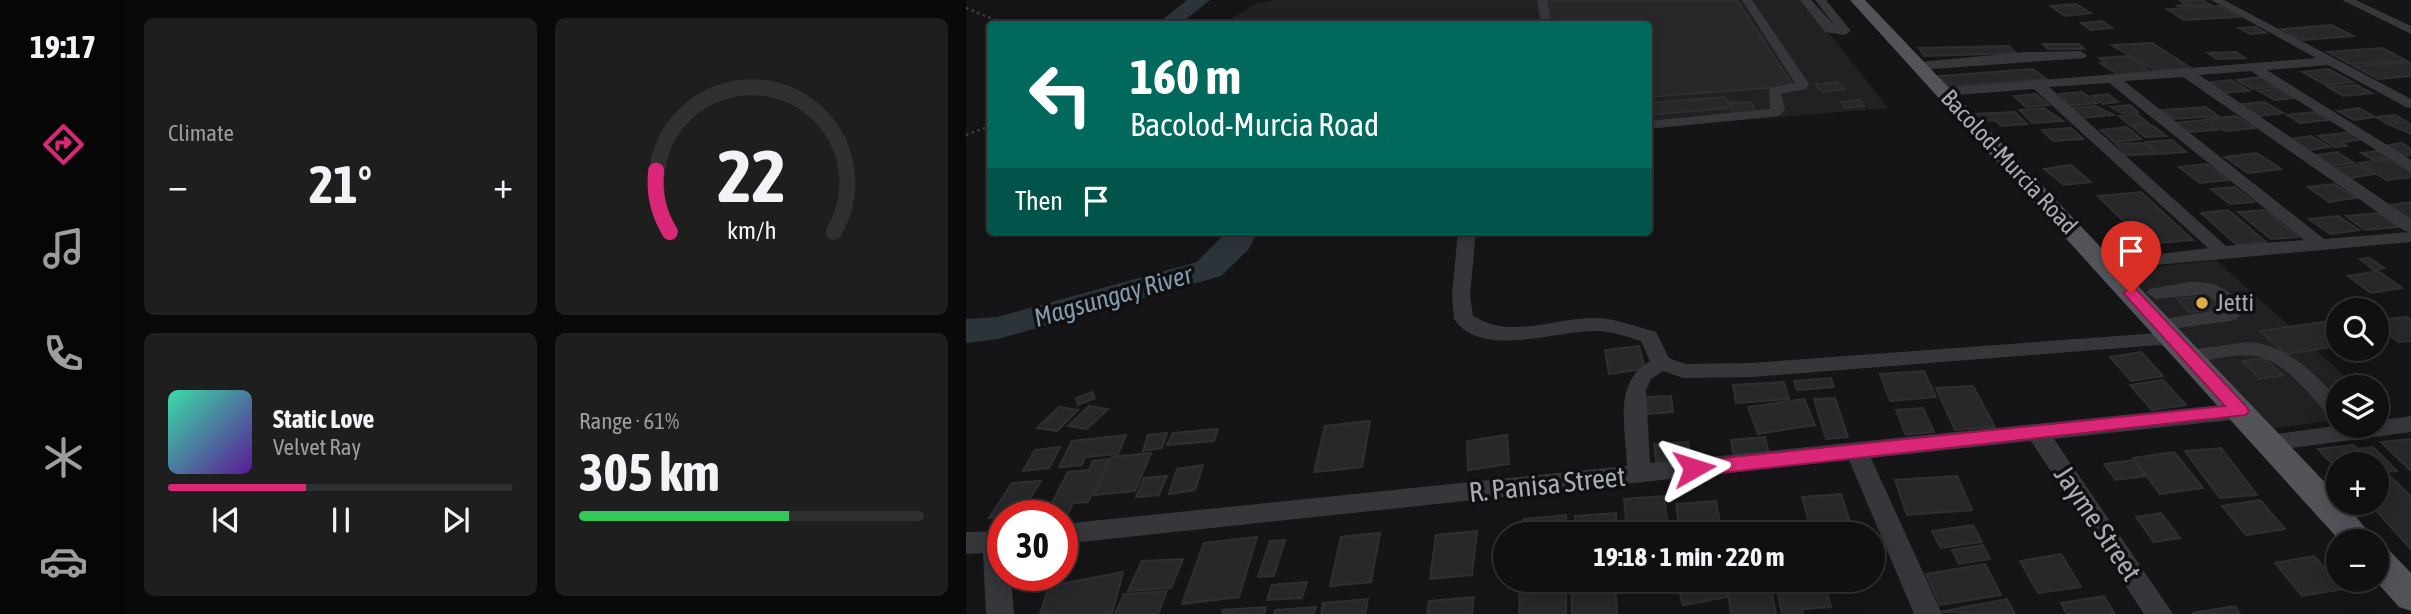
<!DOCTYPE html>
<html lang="en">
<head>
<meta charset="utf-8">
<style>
  body { margin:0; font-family:"Asap Condensed",sans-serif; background:#1e1e1f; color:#f1f3f6; height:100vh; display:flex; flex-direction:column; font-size:26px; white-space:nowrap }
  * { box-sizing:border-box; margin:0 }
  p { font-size:23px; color:#9c9d9f }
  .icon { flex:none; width:38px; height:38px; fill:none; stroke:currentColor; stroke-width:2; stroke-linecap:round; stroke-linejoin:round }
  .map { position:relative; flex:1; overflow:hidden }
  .drawer { display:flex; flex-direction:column; gap:18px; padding:18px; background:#090909; width:840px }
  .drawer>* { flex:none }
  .banner { position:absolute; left:21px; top:21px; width:665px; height:214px; border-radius:7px; box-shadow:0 4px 18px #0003,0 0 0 2px #303031; background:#00695c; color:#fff; overflow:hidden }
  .fabs { position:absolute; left:1360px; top:298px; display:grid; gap:14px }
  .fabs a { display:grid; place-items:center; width:63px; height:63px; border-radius:50%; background:#101011; box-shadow:0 4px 18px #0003,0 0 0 2px #303031; font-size:35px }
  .speed { position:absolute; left:21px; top:500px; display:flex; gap:14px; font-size:35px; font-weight:700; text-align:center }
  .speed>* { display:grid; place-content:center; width:91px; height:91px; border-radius:50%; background:#101011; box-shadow:0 4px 18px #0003,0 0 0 2px #303031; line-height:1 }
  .speed .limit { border:10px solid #d22; background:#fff; color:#111 }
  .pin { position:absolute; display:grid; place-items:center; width:60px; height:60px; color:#fff; margin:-72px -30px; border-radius:50% 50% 50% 0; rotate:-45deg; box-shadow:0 0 7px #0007 }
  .pin .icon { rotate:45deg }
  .me { position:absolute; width:77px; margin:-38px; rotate:84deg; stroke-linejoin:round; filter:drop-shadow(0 0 5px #0008) }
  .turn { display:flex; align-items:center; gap:24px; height:147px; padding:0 28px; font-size:32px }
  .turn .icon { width:91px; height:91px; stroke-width:2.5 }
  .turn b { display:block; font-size:49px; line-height:60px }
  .then { display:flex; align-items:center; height:66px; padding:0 28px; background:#0003; gap:14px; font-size:26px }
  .big { font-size:52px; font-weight:700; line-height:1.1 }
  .drawer .tile { flex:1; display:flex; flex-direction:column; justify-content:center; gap:10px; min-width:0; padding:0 24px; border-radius:10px; background:#1e1e1f }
  .drawer .dial { align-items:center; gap:0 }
  .dial svg { height:182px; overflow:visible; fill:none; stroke:#303031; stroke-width:7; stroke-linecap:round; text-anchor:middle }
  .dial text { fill:#f1f3f6; stroke:none }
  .song { display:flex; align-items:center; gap:21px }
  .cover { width:84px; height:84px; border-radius:10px; background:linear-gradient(135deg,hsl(160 70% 55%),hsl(270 70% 35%)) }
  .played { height:7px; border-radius:4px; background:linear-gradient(90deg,#db2777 40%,#303031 40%) }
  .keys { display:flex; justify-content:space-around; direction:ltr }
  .heat { display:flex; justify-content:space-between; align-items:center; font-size:38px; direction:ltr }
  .charge { height:10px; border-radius:5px; background:linear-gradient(90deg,#34c759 61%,#303031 0) }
  .drawer .tiles { flex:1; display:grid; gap:18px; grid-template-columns:repeat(2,1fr) }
  .trip { position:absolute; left:527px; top:522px; width:392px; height:70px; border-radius:35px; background:#101011; box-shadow:0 4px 18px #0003,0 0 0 2px #303031; font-weight:700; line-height:70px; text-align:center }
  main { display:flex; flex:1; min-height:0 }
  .menu { display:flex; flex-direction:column; width:126px; justify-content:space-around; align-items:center; background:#060607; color:#9c9d9f }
  .menu .icon { width:49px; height:49px }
  .menu .active { color:#db2777 }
  .menu b { font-size:32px; color:#f1f3f6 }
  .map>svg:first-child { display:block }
  .built { fill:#212123 }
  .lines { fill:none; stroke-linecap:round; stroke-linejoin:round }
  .river { fill:#2d3439; fill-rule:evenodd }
  .building { fill:#28282b; stroke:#2f2f32; stroke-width:2 }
  .path { stroke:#3d3e42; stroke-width:2.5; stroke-dasharray:2.5 3.5; stroke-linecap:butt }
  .minor { fill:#36373b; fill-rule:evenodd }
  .major { fill:#53545a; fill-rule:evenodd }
  .route { fill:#db2777; stroke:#8e194d; stroke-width:2 }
  .poi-dot { fill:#dfac45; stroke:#101012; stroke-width:2.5 }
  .labels { text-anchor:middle; stroke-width:7; stroke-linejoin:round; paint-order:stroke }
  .street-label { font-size:24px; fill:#a8acb5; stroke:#101012 }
  .poi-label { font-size:24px; fill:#a8acb5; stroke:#101012; text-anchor:start }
  .water-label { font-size:26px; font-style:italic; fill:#8399ad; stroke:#101012 }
  .near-street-label { font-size:28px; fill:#a8acb5; stroke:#101012 }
</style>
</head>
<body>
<main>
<nav class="menu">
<b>19:17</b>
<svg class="icon active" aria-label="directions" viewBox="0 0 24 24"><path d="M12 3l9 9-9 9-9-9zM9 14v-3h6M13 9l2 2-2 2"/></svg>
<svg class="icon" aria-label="music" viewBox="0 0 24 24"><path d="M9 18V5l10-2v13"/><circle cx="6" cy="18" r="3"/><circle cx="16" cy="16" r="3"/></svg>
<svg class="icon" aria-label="phone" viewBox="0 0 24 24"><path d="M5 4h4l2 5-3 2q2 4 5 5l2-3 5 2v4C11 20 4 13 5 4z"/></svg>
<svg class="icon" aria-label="climate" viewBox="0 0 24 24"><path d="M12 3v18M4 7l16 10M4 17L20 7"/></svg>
<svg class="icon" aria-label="car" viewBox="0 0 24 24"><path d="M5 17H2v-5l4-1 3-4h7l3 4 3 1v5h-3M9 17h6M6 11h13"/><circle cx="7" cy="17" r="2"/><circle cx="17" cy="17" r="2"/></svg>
</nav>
<section class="drawer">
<div class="tiles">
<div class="tile"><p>Climate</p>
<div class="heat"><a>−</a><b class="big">21°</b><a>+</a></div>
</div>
<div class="tile dial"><svg viewBox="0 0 100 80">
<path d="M14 69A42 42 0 1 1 86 69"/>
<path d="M14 69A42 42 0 0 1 8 42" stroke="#db2777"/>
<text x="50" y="56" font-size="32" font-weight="700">22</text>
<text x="50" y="72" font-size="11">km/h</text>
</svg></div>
<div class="tile">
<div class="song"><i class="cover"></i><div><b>Static Love</b><p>Velvet Ray</p></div></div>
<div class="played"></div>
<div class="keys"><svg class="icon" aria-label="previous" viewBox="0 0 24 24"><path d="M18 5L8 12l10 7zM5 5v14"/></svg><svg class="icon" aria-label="pause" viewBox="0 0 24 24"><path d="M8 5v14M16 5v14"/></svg><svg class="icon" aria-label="next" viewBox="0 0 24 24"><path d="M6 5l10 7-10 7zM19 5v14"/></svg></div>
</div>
<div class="tile"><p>Range · 61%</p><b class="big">305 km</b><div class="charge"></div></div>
</div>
</section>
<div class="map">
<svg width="1445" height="614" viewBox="0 0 1445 614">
  <rect width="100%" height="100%" fill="#151517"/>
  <g class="built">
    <path d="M310 0H837L922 108 683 128 682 24H256L291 3Z"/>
    <path d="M1250 260 1391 387H1372V419L1306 429 1155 271Z"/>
  </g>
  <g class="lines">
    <g class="river">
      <path d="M221 0H244L214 24H191Z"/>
      <path d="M261 231H293L282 250 255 276 32 339 0 343V319L31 317 231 262Z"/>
    </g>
  </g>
  <g class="building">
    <path d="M579 0H771L827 86 682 97V24H589V19L582 20Z"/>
    <path d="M1236 0 1245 5 1210 6 1221 5 1215 1Z"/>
    <path d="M1110 4 1125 13 1099 16 1085 6Z"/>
    <path d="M1253 6 1273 17 1218 20 1201 9Z"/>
    <path d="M1136 21 1146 28 1125 30 1115 23Z"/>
    <path d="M1365 25 1387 36 1336 40 1316 29Z"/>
    <path d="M1290 27 1300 33 1284 34 1273 28Z"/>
    <path d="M1186 43 1225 68 1190 71 1146 45Z"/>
    <path d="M1077 44H1113L1118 49H1082Z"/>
    <path d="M1043 46 1050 53 958 56 953 48Z"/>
    <path d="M1416 48 1441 61 1384 64 1362 52Z"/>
    <path d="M1270 52 1279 58 1251 59 1242 53Z"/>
    <path d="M1162 56 1187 73 1155 76 1134 63H1140L1133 58Z"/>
    <path d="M1442 62 1445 64V76L1412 79 1388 66Z"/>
    <path d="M1067 69 1080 79 983 87 973 76Z"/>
    <path d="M1362 69 1387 82 1360 85 1336 72Z"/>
    <path d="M1294 77 1310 87 1286 89 1271 80Z"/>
    <path d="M1265 80 1283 91 1254 93 1237 83Z"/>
    <path d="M871 82 878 89 856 92 849 85Z"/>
    <path d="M1390 85 1406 93 1377 96 1362 87Z"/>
    <path d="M1312 89 1328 98 1309 100 1293 91Z"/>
    <path d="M1116 92 1131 103 1100 106 1094 101 1100 100 1093 94Z"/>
    <path d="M1070 94 1083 105 1060 107 1048 96Z"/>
    <path d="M1142 94 1152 102 1137 104 1126 96Z"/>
    <path d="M759 97 765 108 682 115V103Z"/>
    <path d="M894 100 898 106 879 108 875 102Z"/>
    <path d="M785 102 791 113 768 114 764 103Z"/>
    <path d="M1298 102 1317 113 1287 117 1269 105Z"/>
    <path d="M1164 105 1172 112 1155 113 1145 107Z"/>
    <path d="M1129 106 1148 115 1115 118 1104 108Z"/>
    <path d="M1240 107 1252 116 1207 119 1195 110Z"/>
    <path d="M1078 108 1097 121 1066 123 1054 110Z"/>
    <path d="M1393 108 1409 117 1388 120 1372 111Z"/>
    <path d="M1049 112 1061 124 1035 126 1029 120 1016 121 1010 114Z"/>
    <path d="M1349 112 1362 120 1334 123 1321 115Z"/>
    <path d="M1171 114 1182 123 1164 125 1153 116Z"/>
    <path d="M1429 115 1438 120 1419 122 1410 117Z"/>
    <path d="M1270 116 1289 128 1259 131 1241 119Z"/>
    <path d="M1239 120 1252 130 1222 132 1210 123Z"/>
    <path d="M1440 122 1445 124V134L1422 124Z"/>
    <path d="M1186 125 1200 136 1179 137 1166 126Z"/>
    <path d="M1161 127 1175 139 1148 142 1135 130Z"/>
    <path d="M1105 128 1117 139 1087 141 1076 130Z"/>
    <path d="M1387 132 1399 139 1375 142 1381 146 1369 147 1352 136Z"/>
    <path d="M1345 136 1364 147 1338 151 1319 140Z"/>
    <path d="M1206 140 1220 152 1193 154 1180 142Z"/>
    <path d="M1179 143 1190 154 1160 155 1150 144Z"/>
    <path d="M1436 143 1445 149V155L1433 156 1422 150 1429 149 1422 145Z"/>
    <path d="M1413 151 1425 157 1406 159 1395 153Z"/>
    <path d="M1371 152 1388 163 1360 167 1343 156Z"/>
    <path d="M1291 153 1315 169 1282 173 1259 157Z"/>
    <path d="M1423 159 1445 172V177L1421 180 1393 163Z"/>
    <path d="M1241 164 1262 180 1234 183 1213 167Z"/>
    <path d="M1105 165 1125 182 1098 185 1078 169Z"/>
    <path d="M1392 165 1408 174 1379 179 1363 169Z"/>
    <path d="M1368 184 1390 198 1363 202 1342 187Z"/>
    <path d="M1269 187 1288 202 1264 204 1245 189Z"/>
    <path d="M1175 192 1227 240 1181 244 1132 196Z"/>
    <path d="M1445 202V224L1417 206Z"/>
    <path d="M1262 210 1300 242 1271 245 1235 213Z"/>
    <path d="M1299 210 1332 237 1305 239 1272 212Z"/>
    <path d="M1413 213 1433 227 1399 230 1380 216Z"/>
    <path d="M1372 216 1393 230 1364 234 1343 219Z"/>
    <path d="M1404 258 1418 268 1408 270 1394 259Z"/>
    <path d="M1412 271 1436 288 1405 293 1382 276Z"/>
    <path d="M1248 295 1261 308 1223 312 1211 299Z"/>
    <path d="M1441 317 1445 320V341L1432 342 1410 324V320Z"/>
    <path d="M1363 321 1372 328V346L1320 354 1294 331Z"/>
    <path d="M673 346 679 369 643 374 639 350Z"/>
    <path d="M1175 352 1197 376 1165 381 1144 357Z"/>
    <path d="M1298 358 1317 375 1294 379 1276 361Z"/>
    <path d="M958 371 970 397 924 401 914 374Z"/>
    <path d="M865 378 868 387 831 390 828 381Z"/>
    <path d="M1197 380 1220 405 1186 410 1164 385Z"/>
    <path d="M818 382 823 399 770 403 767 385Z"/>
    <path d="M1007 386 1029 427 989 430 970 388Z"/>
    <path d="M126 392 129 398 112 405 110 398Z"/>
    <path d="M705 396 707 412 681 414 679 397Z"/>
    <path d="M869 398 882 437 860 439 848 399Z"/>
    <path d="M838 399 849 425 792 434 782 407Z"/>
    <path d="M123 406 142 409 121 429 102 426Z"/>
    <path d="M93 407 112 410 91 431 71 428Z"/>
    <path d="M957 408 968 432 940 435 930 410Z"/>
    <path d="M404 421 396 467 348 472 359 426Z"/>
    <path d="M252 429 248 441 201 445 207 433Z"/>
    <path d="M201 433 196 448 177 451 182 435Z"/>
    <path d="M160 435 152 454 119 457 116 465 93 467 106 441Z"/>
    <path d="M541 435 543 464 502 470 501 441Z"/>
    <path d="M799 437 803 454 768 457 765 440Z"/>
    <path d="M1445 439V471L1415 442Z"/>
    <path d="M722 442 725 459 690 461 688 444Z"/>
    <path d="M1388 445 1391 449 1407 447 1431 471 1420 472 1445 497V549L1402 502H1410V464H1372V470L1352 449Z"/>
    <path d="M94 447 83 468 57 471 69 450Z"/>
    <path d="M1255 448 1291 495 1254 498 1219 451Z"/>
    <path d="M1208 452 1237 488 1194 494 1167 458Z"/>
    <path d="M185 453 169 491 128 495 146 457Z"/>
    <path d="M143 459 122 502 107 503 101 516H79L102 472 123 470 127 461Z"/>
    <path d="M1168 460 1180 476 1150 480 1138 464Z"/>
    <path d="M237 465 229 490 203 494 211 469Z"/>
    <path d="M201 476 193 495 170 497 178 478Z"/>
    <path d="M991 476 1006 510 941 515 929 480Z"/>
    <path d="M75 481 53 516 23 518 46 483Z"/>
    <path d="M875 494 888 534H846L836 497Z"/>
    <path d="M698 496 703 534H661L658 499Z"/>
    <path d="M1294 500 1319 529 1280 535 1256 506Z"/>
    <path d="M750 501 756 534H714L710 504Z"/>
    <path d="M650 513 651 534H610L609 516Z"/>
    <path d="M1195 513 1214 538 1188 542 1170 517Z"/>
    <path d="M600 515V534H558V519Z"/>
    <path d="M1007 525 1016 542 975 548 966 531Z"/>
    <path d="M511 531 506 575 464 579 470 535Z"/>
    <path d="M414 533 405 582 364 586 375 537Z"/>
    <path d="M291 537 273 597 216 604 238 543Z"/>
    <path d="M319 540 308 576 292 577 304 541Z"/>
    <path d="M1017 545 1024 559 993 564 986 550Z"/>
    <path d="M1095 554 1115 587 1072 593 1054 561Z"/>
    <path d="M1348 556 1377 589 1336 596 1309 563Z"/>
    <path d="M217 559 205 588 162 591 176 561Z"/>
    <path d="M1019 564 1035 595 974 605 960 574Z"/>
    <path d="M157 572 146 614H74L83 586Z"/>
    <path d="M600 579V614H553L554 582Z"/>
    <path d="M710 579H757L762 597 717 605Z"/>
    <path d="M760 579H803L810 614H765Z"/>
    <path d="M809 579H858L865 607 836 609 837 614H816Z"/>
    <path d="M649 581 651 614H606L605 585Z"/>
    <path d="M341 582 336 598 301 600 306 585Z"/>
    <path d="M201 591 192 614H149L158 594Z"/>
    <path d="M1138 596 1149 614H1101L1095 603Z"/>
    <path d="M508 597 506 614H461L463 601Z"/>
    <path d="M402 599 399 614H355L357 603Z"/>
    <path d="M1041 599 1049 614 974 612Z"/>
    <path d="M1269 606 1274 614 1226 613Z"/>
    <path d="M300 607 298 614H256L257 610Z"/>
    <path d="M350 607 348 614H308L309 610Z"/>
  </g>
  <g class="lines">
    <g class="path">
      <path d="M0 8 39 24"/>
      <path d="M0 135 24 126"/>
    </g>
    <g class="minor">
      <path d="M571 0H581L586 24H575Z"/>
      <path d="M776 0H786L843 84 840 89 815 94 819 109 813 116 682 129V121L804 109 803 88 829 83Z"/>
      <path d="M834 0H845L870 27 849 0H860L885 31 879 35 859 32Z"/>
      <path d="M1245 0H1258L1445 99V108L1440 107 1362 65 1301 70 1445 160V172L1285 71 1233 75 1445 219V242L1134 270 1131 266 1140 261 1242 248 1068 89 977 96 970 92 977 88 1350 58ZM1217 77 1439 231 1444 232 1358 239 1158 81ZM1143 83 1338 240 1260 246 1083 87Z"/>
      <path d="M1376 0H1390L1445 26V34Z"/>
      <path d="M1115 51 1121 55 1119 58 953 70 947 66 953 62 1059 52Z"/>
      <path d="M492 231H510L504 295 507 316C545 339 585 319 626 318 648 318 669 326 690 332L703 358 719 364 786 363 1206 332 1216 338 1206 344 786 377 717 378 697 371 685 379 680 390 684 463 1274 403 1282 405 1285 411 1282 417 1274 419 1088 439 1207 614H1178L1065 441 905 458 976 614H948L883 460 96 544V524L661 466C660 427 646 384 684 361L675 341C659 336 644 331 628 331 589 331 515 359 488 319L486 295Z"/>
      <path d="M1223 282C1249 281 1264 288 1278 309L1271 319 1264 321 1211 328 1204 326 1201 322 1204 318 1258 309 1241 294 1190 299 1181 293 1183 289Z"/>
      <path d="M1281 342C1321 344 1346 372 1372 398V419L1364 417C1344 396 1319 360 1289 356 1268 353 1245 360 1224 364L1214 357 1224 350Z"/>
      <path d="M1445 416V432L1304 451 1296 449 1293 443 1296 437 1304 435 1375 425H1410V421Z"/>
      <path d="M37 531V576H45L48 614H20L17 553 0 554V532Z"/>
    </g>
    <g class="major">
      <path d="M884 0H899L1372 496V502H1378L1410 541H1374Z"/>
      <path d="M1410 545 1422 549 1445 573V611L1433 607 1408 579H1410Z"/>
    </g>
  </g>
  <path class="route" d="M1165 288 1171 290 1280 406 1283 411 1280 415 728 476 718 468 728 461 1259 406 1160 296 1157 293Z"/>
  <circle class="poi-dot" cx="1236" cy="303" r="7"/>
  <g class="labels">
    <g class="street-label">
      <text transform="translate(1043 162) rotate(47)" y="8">Bacolod-Murcia Road</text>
    </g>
    <g class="poi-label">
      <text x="1250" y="311">Jetti</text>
    </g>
    <g class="water-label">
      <text transform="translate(147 296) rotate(-16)" y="9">Magsungay River</text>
    </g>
    <g class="near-street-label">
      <text transform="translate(581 484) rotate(-6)" y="10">R. Panisa Street</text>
      <text transform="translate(1132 523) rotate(56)" y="10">Jayme Street</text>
    </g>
  </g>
</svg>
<div class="fabs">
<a><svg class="icon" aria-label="search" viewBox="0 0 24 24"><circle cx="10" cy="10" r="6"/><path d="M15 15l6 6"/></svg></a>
<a><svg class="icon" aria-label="layers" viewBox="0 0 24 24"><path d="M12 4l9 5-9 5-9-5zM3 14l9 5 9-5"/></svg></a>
<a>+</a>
<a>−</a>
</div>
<div class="speed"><div class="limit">30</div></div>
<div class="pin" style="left:1165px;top:293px;background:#d93025"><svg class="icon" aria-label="arrive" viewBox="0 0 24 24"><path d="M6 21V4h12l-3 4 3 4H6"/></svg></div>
<svg class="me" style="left:728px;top:468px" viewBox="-20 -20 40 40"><path d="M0-17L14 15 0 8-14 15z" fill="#db2777" stroke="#fff" stroke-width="4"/></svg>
<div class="trip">19:18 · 1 min · 220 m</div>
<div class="banner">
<div class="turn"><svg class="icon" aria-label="left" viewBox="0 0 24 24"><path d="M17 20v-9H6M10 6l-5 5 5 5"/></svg><div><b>160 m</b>Bacolod-Murcia Road</div></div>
<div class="then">Then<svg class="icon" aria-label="arrive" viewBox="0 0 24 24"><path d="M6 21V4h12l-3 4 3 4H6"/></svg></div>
</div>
</div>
</main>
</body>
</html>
